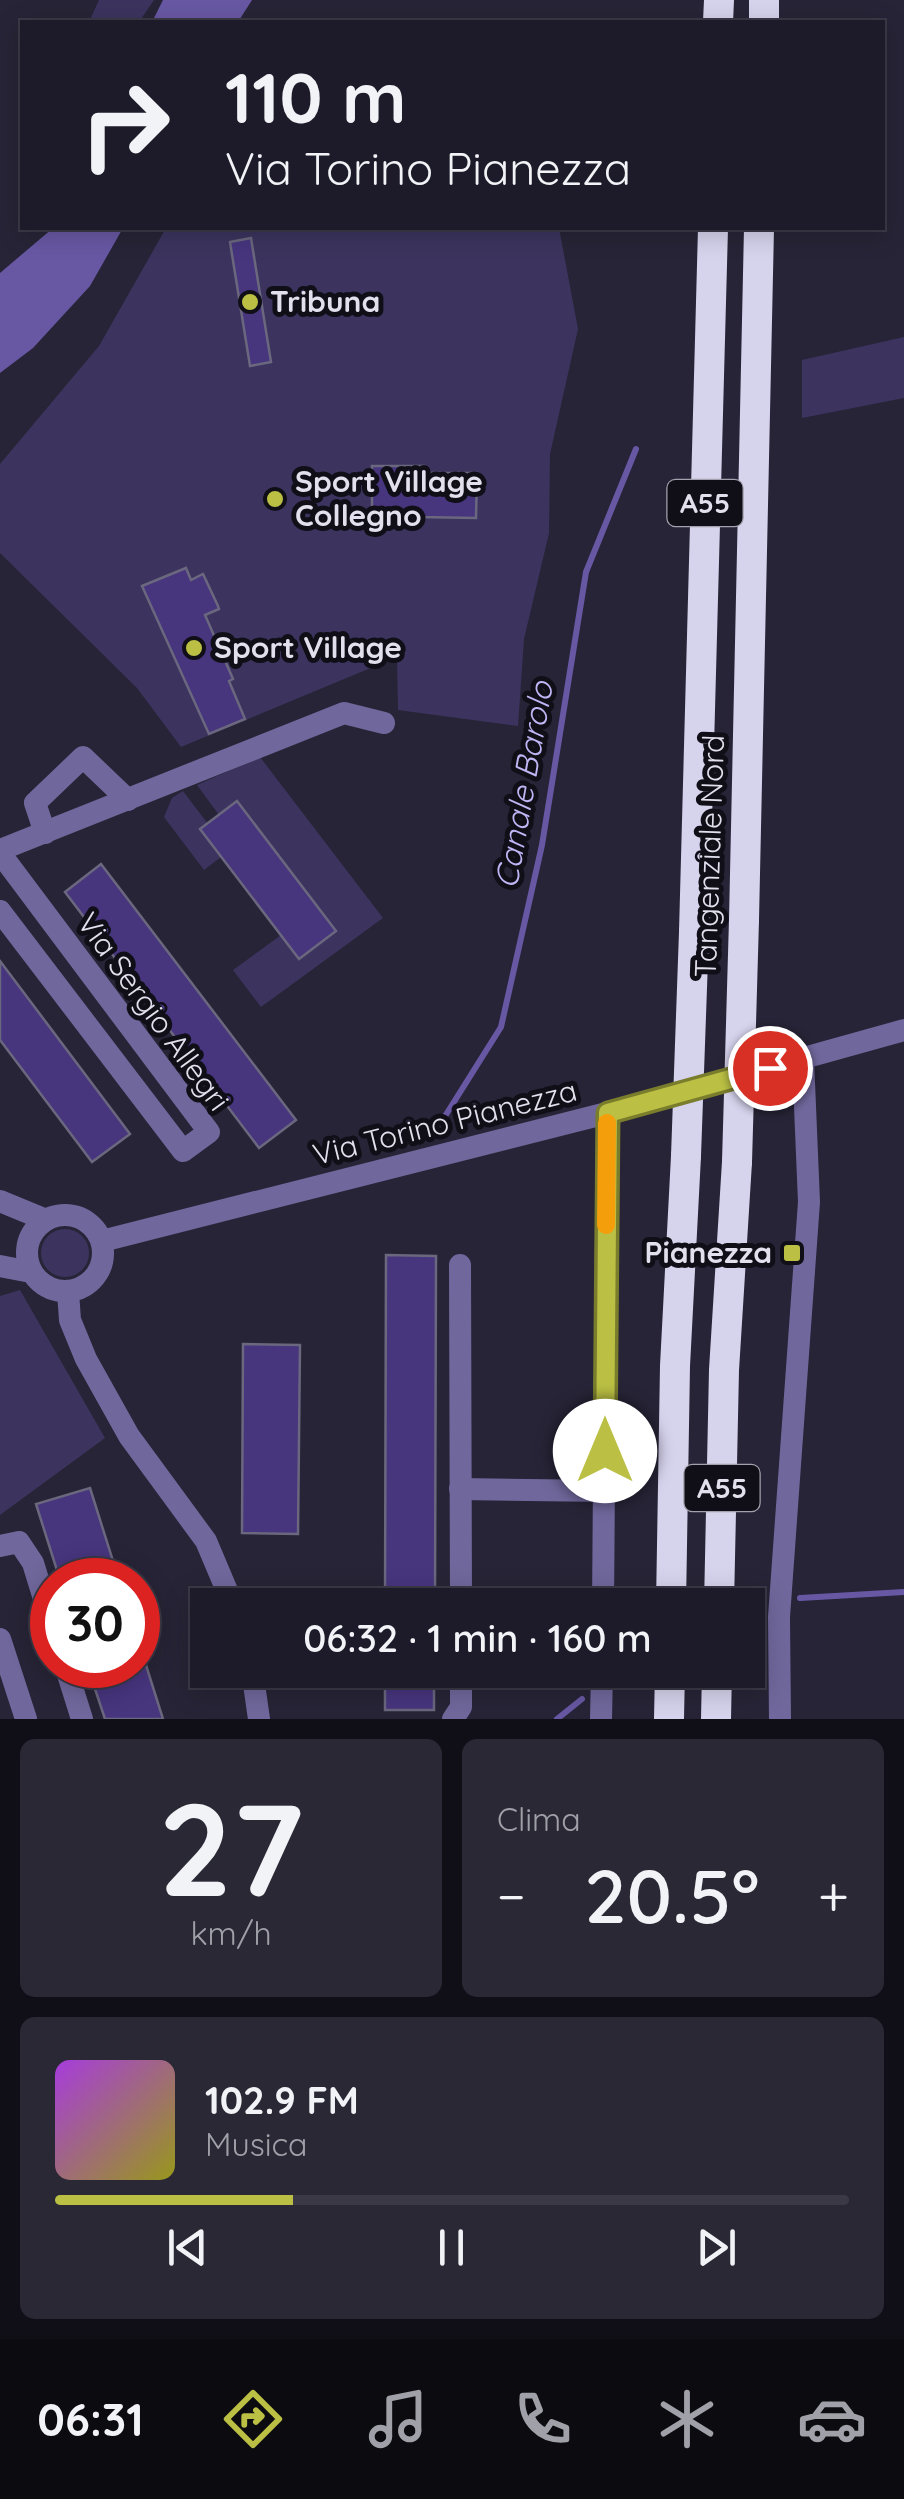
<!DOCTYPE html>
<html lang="it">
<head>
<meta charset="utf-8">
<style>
  body { margin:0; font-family:Quicksand,sans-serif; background:#2a2835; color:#f1f3f6; height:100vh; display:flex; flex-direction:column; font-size:38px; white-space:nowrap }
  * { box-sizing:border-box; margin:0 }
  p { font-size:32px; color:#a0a1a8 }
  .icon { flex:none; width:55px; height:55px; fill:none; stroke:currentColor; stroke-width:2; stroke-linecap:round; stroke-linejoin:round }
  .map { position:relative; height:1719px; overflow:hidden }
  .drawer { display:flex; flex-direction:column; gap:20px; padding:20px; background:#100f17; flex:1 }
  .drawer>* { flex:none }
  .hud { position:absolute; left:20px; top:20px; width:865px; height:210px; border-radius:0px; box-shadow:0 5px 25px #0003,0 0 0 2px #3b3946; background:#1d1b29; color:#f1f3f6; overflow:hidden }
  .speed { position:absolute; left:30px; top:1558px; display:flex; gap:20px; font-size:50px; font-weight:700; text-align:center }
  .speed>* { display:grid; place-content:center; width:130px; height:130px; border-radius:50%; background:#1d1b29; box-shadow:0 5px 25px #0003,0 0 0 2px #3b3946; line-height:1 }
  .speed .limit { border:15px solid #d22; background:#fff; color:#111 }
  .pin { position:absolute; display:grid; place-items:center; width:85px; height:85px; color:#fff; margin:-42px; border:5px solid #fff; border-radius:50%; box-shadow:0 2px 10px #0007 }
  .me { position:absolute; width:110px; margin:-55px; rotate:0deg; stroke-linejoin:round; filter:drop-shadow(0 0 8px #0008) }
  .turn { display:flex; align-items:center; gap:35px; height:210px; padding:0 40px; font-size:45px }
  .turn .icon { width:130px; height:130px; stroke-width:2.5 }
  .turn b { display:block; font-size:70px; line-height:85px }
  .big { font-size:75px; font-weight:600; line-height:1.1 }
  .drawer .tile { flex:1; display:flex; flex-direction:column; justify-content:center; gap:15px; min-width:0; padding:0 35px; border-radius:15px; background:#2a2835 }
  .drawer .dial { align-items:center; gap:0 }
  .dial b { font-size:130px; line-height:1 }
  .song { display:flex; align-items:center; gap:30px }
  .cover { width:120px; height:120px; border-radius:15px; background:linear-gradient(135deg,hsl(280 70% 55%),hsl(60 70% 35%)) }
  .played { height:10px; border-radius:5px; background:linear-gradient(90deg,#bbc044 30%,#3b3946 30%) }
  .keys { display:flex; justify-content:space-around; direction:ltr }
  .heat { display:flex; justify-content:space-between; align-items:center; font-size:55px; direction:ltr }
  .drawer .tiles { flex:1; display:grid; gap:20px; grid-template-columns:1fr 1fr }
  .tile:last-child { grid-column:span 2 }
  .trip { position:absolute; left:190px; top:1588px; width:575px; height:100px; border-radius:0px; background:#1d1b29; box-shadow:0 5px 25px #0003,0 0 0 2px #3b3946; font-weight:600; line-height:100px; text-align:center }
  .tabs { display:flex; height:160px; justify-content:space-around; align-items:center; background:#0c0b10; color:#a0a1a8 }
  .tabs .icon { width:70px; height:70px }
  .tabs .on { color:#bbc044 }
  .tabs b { font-size:45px; color:#f1f3f6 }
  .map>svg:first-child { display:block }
  .green { fill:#3c345e }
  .water { fill:#6858a4 }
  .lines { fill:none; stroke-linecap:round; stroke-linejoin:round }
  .stream { stroke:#6858a4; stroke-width:6 }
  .building { fill:#47357e; stroke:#6a677e; stroke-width:2.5 }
  .minor { stroke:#70689c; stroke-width:22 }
  .highway { stroke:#d6d3ed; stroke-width:30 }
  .highway-bridge { stroke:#d6d3ed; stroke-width:30 }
  .route-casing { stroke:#7a7d2c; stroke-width:25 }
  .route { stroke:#bbc044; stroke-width:18 }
  .slow { stroke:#f59e0b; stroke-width:18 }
  .poi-dot { fill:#bbc044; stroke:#100f17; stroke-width:4 }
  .labels { text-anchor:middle; stroke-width:10; stroke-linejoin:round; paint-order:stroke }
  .shield { fill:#100f17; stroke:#a3a1ad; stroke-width:2.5 }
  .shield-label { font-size:28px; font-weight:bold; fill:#e2e0ed }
  .poi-label { font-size:30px; font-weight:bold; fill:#e2e0ed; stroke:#100f17; text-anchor:start }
  .street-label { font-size:30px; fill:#e2e0ed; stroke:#100f17 }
  .water-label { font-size:32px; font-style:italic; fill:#c0b6f5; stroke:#100f17 }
</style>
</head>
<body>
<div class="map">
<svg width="904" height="1719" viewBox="0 0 904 1719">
  <rect width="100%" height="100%" fill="#272437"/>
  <g class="green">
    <path d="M99 0H154L139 22H89Z"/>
    <path d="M166 228H559L578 329 550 454 549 533 524 639 518 726 398 710 397 657 181 747 137 688 0 553V464L99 346Z"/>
    <path d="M904 337V398L802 418V360Z"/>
    <path d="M260 757 383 918 261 1007 233 970 281 935 299 959 335 931 238 802 219 815 197 785Z"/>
    <path d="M183 791 208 824 200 829 221 857 204 870 164 817 172 798Z"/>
    <circle cx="65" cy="1253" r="24"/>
    <path d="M20 1290 105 1438 0 1515V1296Z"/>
  </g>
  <g class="water">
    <path d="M163 0H252L238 22H152Z"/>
    <path d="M53 228H123L90 286 33 348 0 373V273Z"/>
  </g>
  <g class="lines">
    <g class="stream">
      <path d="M442 1121 501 1027 542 845 586 572 636 449"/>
      <path d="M800 1598 904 1592"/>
      <path d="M557 1719 582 1699"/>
    </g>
  </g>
  <g class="building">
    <path d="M251 238 271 362 250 366 230 242Z"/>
    <path d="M372 466H424V473H477L476 518 420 517V511L372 510Z"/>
    <path d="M186 568 191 580 203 574 218 606 219 609 205 615 233 679 229 681 245 719 209 734 142 586Z"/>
    <path d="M237 801 336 931 299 959 200 829Z"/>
    <path d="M101 864 296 1120 259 1148 65 892Z"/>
    <path d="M0 961 130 1134 92 1162 0 1040Z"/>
    <path d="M386 1255 436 1256 435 1605H385Z"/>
    <path d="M243 1344 300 1345 298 1534 242 1533Z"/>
    <path d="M90 1488 119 1580H60L36 1504Z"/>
    <path d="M87 1665H146L163 1719H105Z"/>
    <rect x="385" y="1670" width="49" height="40"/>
  </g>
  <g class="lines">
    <g class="minor">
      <path d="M45 833 35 803 83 757 128 800"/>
      <path d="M0 850 344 713 384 723"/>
      <path d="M0 853 209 1132 183 1151 0 911"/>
      <path d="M0 1201 46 1220"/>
      <circle cx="65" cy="1253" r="38"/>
      <path d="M102 1241 607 1113 904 1030"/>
      <path d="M460 1265 461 1605"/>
      <path d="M0 1266 31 1272"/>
      <path d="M68 1292 70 1320 86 1359 129 1436 206 1541 233 1605"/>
      <path d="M460 1489 605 1491"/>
      <path d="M0 1546 19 1542 33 1563 52 1625"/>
      <path d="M603 1605 607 1113"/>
      <path d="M0 1639 26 1719"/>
      <path d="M65 1665 82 1719"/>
      <path d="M252 1670 259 1719"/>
      <path d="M453 1719 461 1707V1670"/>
      <path d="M601 1719 602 1670"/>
      <path d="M780 1719 779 1617 809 1202 803 1059"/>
    </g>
    <g class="highway">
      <path d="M718 22 719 0"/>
      <path d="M764 22V0"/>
      <path d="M744 920 759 228"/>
      <path d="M694 932 713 228"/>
      <path d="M671 1605 675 1366 686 1156"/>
      <path d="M719 1605 724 1370 737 1162"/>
      <path d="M669 1719 670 1670"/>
      <path d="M716 1719 717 1670"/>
    </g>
    <g class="highway-bridge">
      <path d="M686 1156 694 932"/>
      <path d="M737 1162 744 920"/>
    </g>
  </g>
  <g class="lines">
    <defs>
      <path id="route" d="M605 1451 608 1113 770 1068"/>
    </defs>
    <use href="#route" class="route-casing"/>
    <use href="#route" class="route"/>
    <path class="slow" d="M606 1225 607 1123"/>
  </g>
  <g class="poi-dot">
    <circle cx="250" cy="302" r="10"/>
    <circle cx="275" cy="499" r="10"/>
    <circle cx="194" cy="648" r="10"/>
    <rect x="782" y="1243" width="20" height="20" rx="5"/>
  </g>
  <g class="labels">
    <g class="shield">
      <rect x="667.5" y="480" width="75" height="46" rx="8"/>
      <rect x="684.5" y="1465" width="75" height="46" rx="8"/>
    </g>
    <g class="shield-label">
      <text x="705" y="513">A55</text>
      <text x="722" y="1498">A55</text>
    </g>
    <g class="poi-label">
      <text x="270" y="312">Tribuna</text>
      <text x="295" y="492">Sport Village<tspan x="295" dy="34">Collegno</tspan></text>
      <text x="214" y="658">Sport Village</text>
      <text x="772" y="1263" text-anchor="end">Pianezza</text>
    </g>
    <g class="street-label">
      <text transform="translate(710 856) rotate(-88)" y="10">Tangenziale Nord</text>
      <text transform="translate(153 1012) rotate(54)" y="10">Via Sergio Allegri</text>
      <text transform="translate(445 1123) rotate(-14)" y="10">Via Torino Pianezza</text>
    </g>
    <g class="water-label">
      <text transform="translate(524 785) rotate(-80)" y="11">Canale Barolo</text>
    </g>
  </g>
</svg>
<div class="speed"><div class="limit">30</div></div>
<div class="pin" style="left:770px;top:1068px;background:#d93025"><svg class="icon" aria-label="arrive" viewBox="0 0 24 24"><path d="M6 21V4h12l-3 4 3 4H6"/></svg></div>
<svg class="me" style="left:605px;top:1451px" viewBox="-20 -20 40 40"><circle r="19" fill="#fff"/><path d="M0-13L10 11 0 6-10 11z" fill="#bbc044"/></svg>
<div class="trip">06:32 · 1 min · 160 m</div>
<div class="hud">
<div class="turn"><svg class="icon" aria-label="right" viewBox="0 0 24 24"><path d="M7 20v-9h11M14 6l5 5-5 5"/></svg><div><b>110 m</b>Via Torino Pianezza</div></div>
</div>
</div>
<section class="drawer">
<div class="tiles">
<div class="tile dial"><b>27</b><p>km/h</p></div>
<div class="tile"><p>Clima</p>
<div class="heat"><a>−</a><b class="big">20.5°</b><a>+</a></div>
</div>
<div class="tile">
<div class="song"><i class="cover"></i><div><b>102.9 FM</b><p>Musica</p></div></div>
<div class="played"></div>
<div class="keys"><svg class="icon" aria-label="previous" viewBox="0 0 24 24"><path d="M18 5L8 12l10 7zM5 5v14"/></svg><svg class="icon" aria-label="pause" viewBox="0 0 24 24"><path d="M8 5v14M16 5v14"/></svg><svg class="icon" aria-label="next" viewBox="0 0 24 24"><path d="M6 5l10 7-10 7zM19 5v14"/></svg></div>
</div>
</div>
</section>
<nav class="tabs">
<b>06:31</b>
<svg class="icon on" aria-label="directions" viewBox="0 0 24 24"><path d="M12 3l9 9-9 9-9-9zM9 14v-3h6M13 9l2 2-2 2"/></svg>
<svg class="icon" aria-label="music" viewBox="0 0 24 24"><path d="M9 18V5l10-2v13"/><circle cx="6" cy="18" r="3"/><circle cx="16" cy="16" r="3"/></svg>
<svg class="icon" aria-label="phone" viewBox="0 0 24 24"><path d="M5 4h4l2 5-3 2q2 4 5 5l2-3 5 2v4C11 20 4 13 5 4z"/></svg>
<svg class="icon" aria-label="climate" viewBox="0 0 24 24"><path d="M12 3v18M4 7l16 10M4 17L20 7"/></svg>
<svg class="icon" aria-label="car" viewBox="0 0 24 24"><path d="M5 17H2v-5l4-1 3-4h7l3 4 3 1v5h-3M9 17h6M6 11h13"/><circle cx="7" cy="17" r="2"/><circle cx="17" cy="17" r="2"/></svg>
</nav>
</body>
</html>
